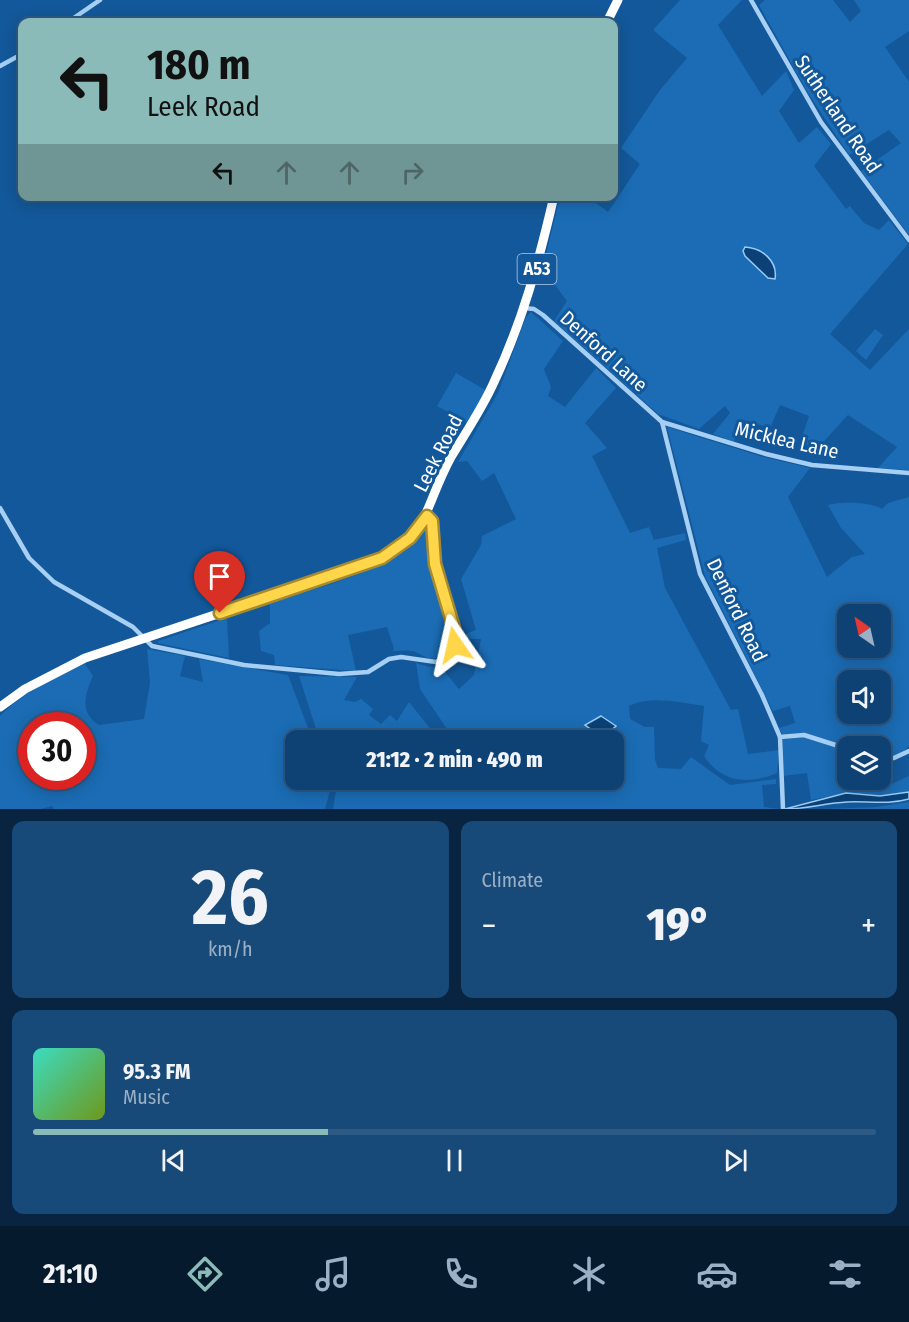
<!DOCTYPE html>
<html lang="en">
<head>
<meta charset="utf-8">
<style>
  body { margin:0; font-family:"Fira Sans Condensed",sans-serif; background:#174979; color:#f1f3f6; height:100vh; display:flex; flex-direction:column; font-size:22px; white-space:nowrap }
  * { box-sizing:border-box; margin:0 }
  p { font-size:20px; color:#9bb0c5 }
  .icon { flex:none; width:33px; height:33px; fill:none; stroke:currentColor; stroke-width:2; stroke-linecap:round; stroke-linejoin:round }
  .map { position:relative; height:809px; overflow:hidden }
  .side { display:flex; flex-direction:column; gap:12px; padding:12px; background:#082440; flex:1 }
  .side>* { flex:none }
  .top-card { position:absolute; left:18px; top:18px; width:600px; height:183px; border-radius:12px; box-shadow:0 3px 15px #0003,0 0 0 2px #2e5b86; background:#8bbbb9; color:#111; overflow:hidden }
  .needle { width:39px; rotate:326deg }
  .fabs { position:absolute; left:837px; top:604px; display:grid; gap:12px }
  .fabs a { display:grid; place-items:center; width:54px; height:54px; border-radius:12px; background:#0e4274; box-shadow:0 3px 15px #0003,0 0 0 2px #2e5b86; font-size:30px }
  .speed { position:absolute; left:18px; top:712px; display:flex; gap:12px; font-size:30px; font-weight:700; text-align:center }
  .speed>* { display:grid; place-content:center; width:78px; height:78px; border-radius:50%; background:#0e4274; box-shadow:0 3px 15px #0003,0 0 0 2px #2e5b86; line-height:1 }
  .speed .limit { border:9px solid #d22; background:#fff; color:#111 }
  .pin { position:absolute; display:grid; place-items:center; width:51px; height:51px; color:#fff; margin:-62px -26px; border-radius:50% 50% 50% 0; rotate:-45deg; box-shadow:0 0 6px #0007 }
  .pin .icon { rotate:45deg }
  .me { position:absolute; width:66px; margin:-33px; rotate:349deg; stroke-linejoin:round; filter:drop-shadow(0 0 4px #0008) }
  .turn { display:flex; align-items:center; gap:21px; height:126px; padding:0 30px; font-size:27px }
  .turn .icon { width:78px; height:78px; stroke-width:2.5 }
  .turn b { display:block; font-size:42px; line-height:51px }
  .lanes { display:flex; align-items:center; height:57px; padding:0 30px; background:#0003; justify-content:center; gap:30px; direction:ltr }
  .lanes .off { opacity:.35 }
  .big { font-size:45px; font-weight:800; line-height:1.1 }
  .side .card { flex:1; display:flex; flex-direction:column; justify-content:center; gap:9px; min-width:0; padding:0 21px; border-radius:12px; background:#174979 }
  .side .dial { align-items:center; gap:0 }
  .dial b { font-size:78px; line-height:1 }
  .song { display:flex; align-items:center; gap:18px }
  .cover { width:72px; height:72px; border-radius:9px; background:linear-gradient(135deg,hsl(170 70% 55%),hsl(80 70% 35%)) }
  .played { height:6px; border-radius:3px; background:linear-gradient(90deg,#8bbbb9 35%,#2e5b86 35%) }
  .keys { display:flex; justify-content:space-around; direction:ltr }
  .heat { display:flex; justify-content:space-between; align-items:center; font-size:33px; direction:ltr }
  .side .tiles { flex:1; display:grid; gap:12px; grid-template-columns:1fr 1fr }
  .card:last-child { grid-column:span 2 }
  .trip { position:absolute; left:285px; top:730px; width:339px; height:60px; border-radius:12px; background:#0e4274; box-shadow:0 3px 15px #0003,0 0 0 2px #2e5b86; font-weight:800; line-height:60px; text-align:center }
  .menu { display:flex; height:96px; justify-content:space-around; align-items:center; background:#061a2e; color:#9bb0c5 }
  .menu .icon { width:42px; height:42px }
  .menu .active { color:#8bbbb9 }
  .menu b { font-size:27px; color:#f1f3f6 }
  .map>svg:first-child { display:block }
  .green { fill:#1b6cb4; fill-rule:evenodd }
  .water { fill:#0b4176; stroke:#98cbf6; stroke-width:1.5 }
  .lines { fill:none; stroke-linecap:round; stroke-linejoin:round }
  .street { stroke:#a6cff3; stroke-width:4.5 }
  .highway { stroke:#fff; stroke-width:9 }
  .route-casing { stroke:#a68a30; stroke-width:15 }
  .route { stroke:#ffd54a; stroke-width:10 }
  .labels { text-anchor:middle; stroke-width:6; stroke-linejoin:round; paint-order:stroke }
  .shield { fill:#13589a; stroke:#b8cde1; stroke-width:1.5 }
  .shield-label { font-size:18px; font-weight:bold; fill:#fff }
  .street-label { font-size:20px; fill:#fff; stroke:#13589a }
</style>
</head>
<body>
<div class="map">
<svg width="909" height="809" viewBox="0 0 909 809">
  <rect width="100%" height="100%" fill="#13589a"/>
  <g class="green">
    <path d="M680 0H742L718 25 762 96 786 71 794 90 779 111 799 143 817 127 831 144 814 166 846 209 850 206 864 223 879 230 889 220 908 244 830 334 870 370 909 329V470L878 468 897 447 848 415 817 449 800 443 809 416 780 405 770 428 741 419 734 442 713 434 730 413 725 406 699 429 658 414 554 321 567 301 551 280 541 275 560 197H588L608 212 640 164 621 148 660 90 687 58 653 30Z"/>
    <path d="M765 0H833L850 22 861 11 854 0H909V31L885 47 909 82V235L861 171 901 143 889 130 849 155 808 93 759 5Z"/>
    <path d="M531 312 563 341 544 369 551 387 548 396 565 407 596 368 616 388 585 423 607 448 592 456 630 533 649 527 654 540 685 533 686 540 657 548 665 588 731 710 738 709 748 754 779 750 777 773C749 785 722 783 704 756L709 745 701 741 704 706C680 703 652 695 629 706L630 719 645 727H654L655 760 658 768 681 769 691 757 730 785 776 779V784L762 785 764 807 780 809H333L336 791 332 780H614V741H455L420 689 416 663 429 667 440 666 459 689 474 675 481 639H462L463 635 476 630 461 579 481 545 482 536 516 519 494 473 482 481 467 461 458 462 498 393 526 317Z"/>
    <path d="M875 329 883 335 866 360 856 351Z"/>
    <path d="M456 373 487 391 468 423 437 406Z"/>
    <path d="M667 427 760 456 810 468 788 497 827 577 852 557 865 554 841 528 828 505C839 501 873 502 882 509L888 503 909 497V746C900 756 893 757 881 756L880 747H848L802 733 783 735 779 728 795 723 790 706 773 711 705 576ZM848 615H880V648H848ZM848 681H880V714H848Z"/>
    <path d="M426 528 429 530 427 544 448 633C449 645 444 662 429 658 422 657 418 651 411 651 405 650 398 651 392 651L394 649 387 627 348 635 356 671 275 665 274 655 261 651 259 631 270 623V604C311 588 407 568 426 528Z"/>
    <path d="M227 618 229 658 158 643V641Z"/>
    <path d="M147 649 185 656 180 676 203 682 199 659 288 675 313 741H296V780H328L331 787 325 809H54L52 806 41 809H0V716C24 692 54 676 85 664L93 676C85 694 79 712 99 725L144 719 150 683ZM32 726H82V777H32Z"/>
    <path d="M299 676 357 677 344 700 355 702 361 699 373 709 369 715 381 724 390 715 397 721 409 702 440 741H320Z"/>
    <path d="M807 737 847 751 848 780H871L872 784 885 787 909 776V792L880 796 846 793 811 800 807 773 783 776V739Z"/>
    <path d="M909 802V809H826L876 807Z"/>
  </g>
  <g class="water">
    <path d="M745 247C762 248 778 261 775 279L768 278 745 256 743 251Z"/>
    <path d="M601 716 616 726 607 734 596 733 585 725Z"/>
    <path d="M909 792V799C888 805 868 801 847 802 826 803 806 809 785 809L846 793 880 796Z"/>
  </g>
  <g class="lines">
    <g class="street">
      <path d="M751 0 821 122 909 240"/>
      <path d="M68 22 100 0"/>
      <path d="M0 66 22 54"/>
      <path d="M524 308 534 309 543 315 662 422 766 454 812 465 909 473"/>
      <path d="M662 422 700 574 762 695 780 737 783 809"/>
      <path d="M0 508 29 558 54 582 133 627 152 646 244 665 339 674 368 672 389 659 401 657 436 662 451 654 456 635 435 564 432 521 427 516"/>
      <path d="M780 737 804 735 848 749"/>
      <path d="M880 757 894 758 909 751"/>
    </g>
    <g class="highway">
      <path d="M607 22 618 0"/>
      <path d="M0 707 25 689 85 658 368 564C432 536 422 510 451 457 466 432 482 409 494 382 522 323 539 261 554 196"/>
    </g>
  </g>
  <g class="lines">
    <defs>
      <path id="route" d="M220 613 382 558 410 538 427 516 432 521 435 564 456 635 455 645"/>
    </defs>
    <use href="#route" class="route-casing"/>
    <use href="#route" class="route"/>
  </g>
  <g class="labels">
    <rect class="shield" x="517.5" y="254" width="39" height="30" rx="4.5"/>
    <g class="shield-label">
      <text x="537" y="275">A53</text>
    </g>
    <g class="street-label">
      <text transform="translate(838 114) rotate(56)" y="7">Sutherland Road</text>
      <text transform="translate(604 351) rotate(42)" y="7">Denford Lane</text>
      <text transform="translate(787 440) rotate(13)" y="7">Micklea Lane</text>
      <text transform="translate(438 453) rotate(-63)" y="7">Leek Road</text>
      <text transform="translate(737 610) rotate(64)" y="7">Denford Road</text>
    </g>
  </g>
</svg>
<div class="fabs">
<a><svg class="needle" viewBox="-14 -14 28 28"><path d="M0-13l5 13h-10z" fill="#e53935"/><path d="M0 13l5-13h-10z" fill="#9bb0c5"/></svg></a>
<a><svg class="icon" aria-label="sound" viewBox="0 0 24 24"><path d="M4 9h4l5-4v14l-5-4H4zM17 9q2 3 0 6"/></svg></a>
<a><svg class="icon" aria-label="layers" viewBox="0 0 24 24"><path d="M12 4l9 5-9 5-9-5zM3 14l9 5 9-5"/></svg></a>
</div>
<div class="speed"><div class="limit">30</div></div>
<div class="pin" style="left:220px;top:613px;background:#d93025"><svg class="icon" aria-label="arrive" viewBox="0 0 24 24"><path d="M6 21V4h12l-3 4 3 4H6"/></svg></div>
<svg class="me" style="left:455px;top:645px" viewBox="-20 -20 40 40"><path d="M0-17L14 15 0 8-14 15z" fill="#ffd54a" stroke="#fff" stroke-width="4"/></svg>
<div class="trip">21:12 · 2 min · 490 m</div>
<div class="top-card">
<div class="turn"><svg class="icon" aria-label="left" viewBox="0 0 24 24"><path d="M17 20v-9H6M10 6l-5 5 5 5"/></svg><div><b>180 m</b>Leek Road</div></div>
<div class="lanes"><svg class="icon" aria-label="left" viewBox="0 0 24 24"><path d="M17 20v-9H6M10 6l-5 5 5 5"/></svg><svg class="icon off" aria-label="ahead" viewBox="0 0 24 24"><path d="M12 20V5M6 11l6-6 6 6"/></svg><svg class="icon off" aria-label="ahead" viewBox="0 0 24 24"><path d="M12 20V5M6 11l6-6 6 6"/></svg><svg class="icon off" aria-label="right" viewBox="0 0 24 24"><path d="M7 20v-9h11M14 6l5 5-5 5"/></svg></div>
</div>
</div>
<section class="side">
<div class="tiles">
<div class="card dial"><b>26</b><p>km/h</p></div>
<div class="card"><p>Climate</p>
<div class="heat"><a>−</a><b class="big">19°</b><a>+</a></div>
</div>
<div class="card">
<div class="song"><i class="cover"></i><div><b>95.3 FM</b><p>Music</p></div></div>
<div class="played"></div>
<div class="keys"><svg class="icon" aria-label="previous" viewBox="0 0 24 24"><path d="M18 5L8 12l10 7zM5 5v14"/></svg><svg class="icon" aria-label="pause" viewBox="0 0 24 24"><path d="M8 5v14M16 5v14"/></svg><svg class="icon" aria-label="next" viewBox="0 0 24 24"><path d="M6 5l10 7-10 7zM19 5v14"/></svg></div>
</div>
</div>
</section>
<nav class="menu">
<b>21:10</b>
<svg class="icon active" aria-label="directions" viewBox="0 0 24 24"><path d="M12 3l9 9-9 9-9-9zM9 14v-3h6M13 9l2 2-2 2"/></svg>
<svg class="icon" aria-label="music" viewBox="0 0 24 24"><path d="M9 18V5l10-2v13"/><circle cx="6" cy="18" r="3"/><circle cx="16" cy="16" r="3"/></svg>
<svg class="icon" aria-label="phone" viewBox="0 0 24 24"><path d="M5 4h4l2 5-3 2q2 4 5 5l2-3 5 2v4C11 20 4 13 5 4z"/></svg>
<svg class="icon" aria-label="climate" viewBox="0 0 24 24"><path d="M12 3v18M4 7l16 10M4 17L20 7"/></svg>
<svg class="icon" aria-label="car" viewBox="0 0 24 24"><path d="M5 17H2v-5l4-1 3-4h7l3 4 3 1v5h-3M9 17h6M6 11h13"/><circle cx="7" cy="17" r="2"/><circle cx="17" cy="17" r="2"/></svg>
<svg class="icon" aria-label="filters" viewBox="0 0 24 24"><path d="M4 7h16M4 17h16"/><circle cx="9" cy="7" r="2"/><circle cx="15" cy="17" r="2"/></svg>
</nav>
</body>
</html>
